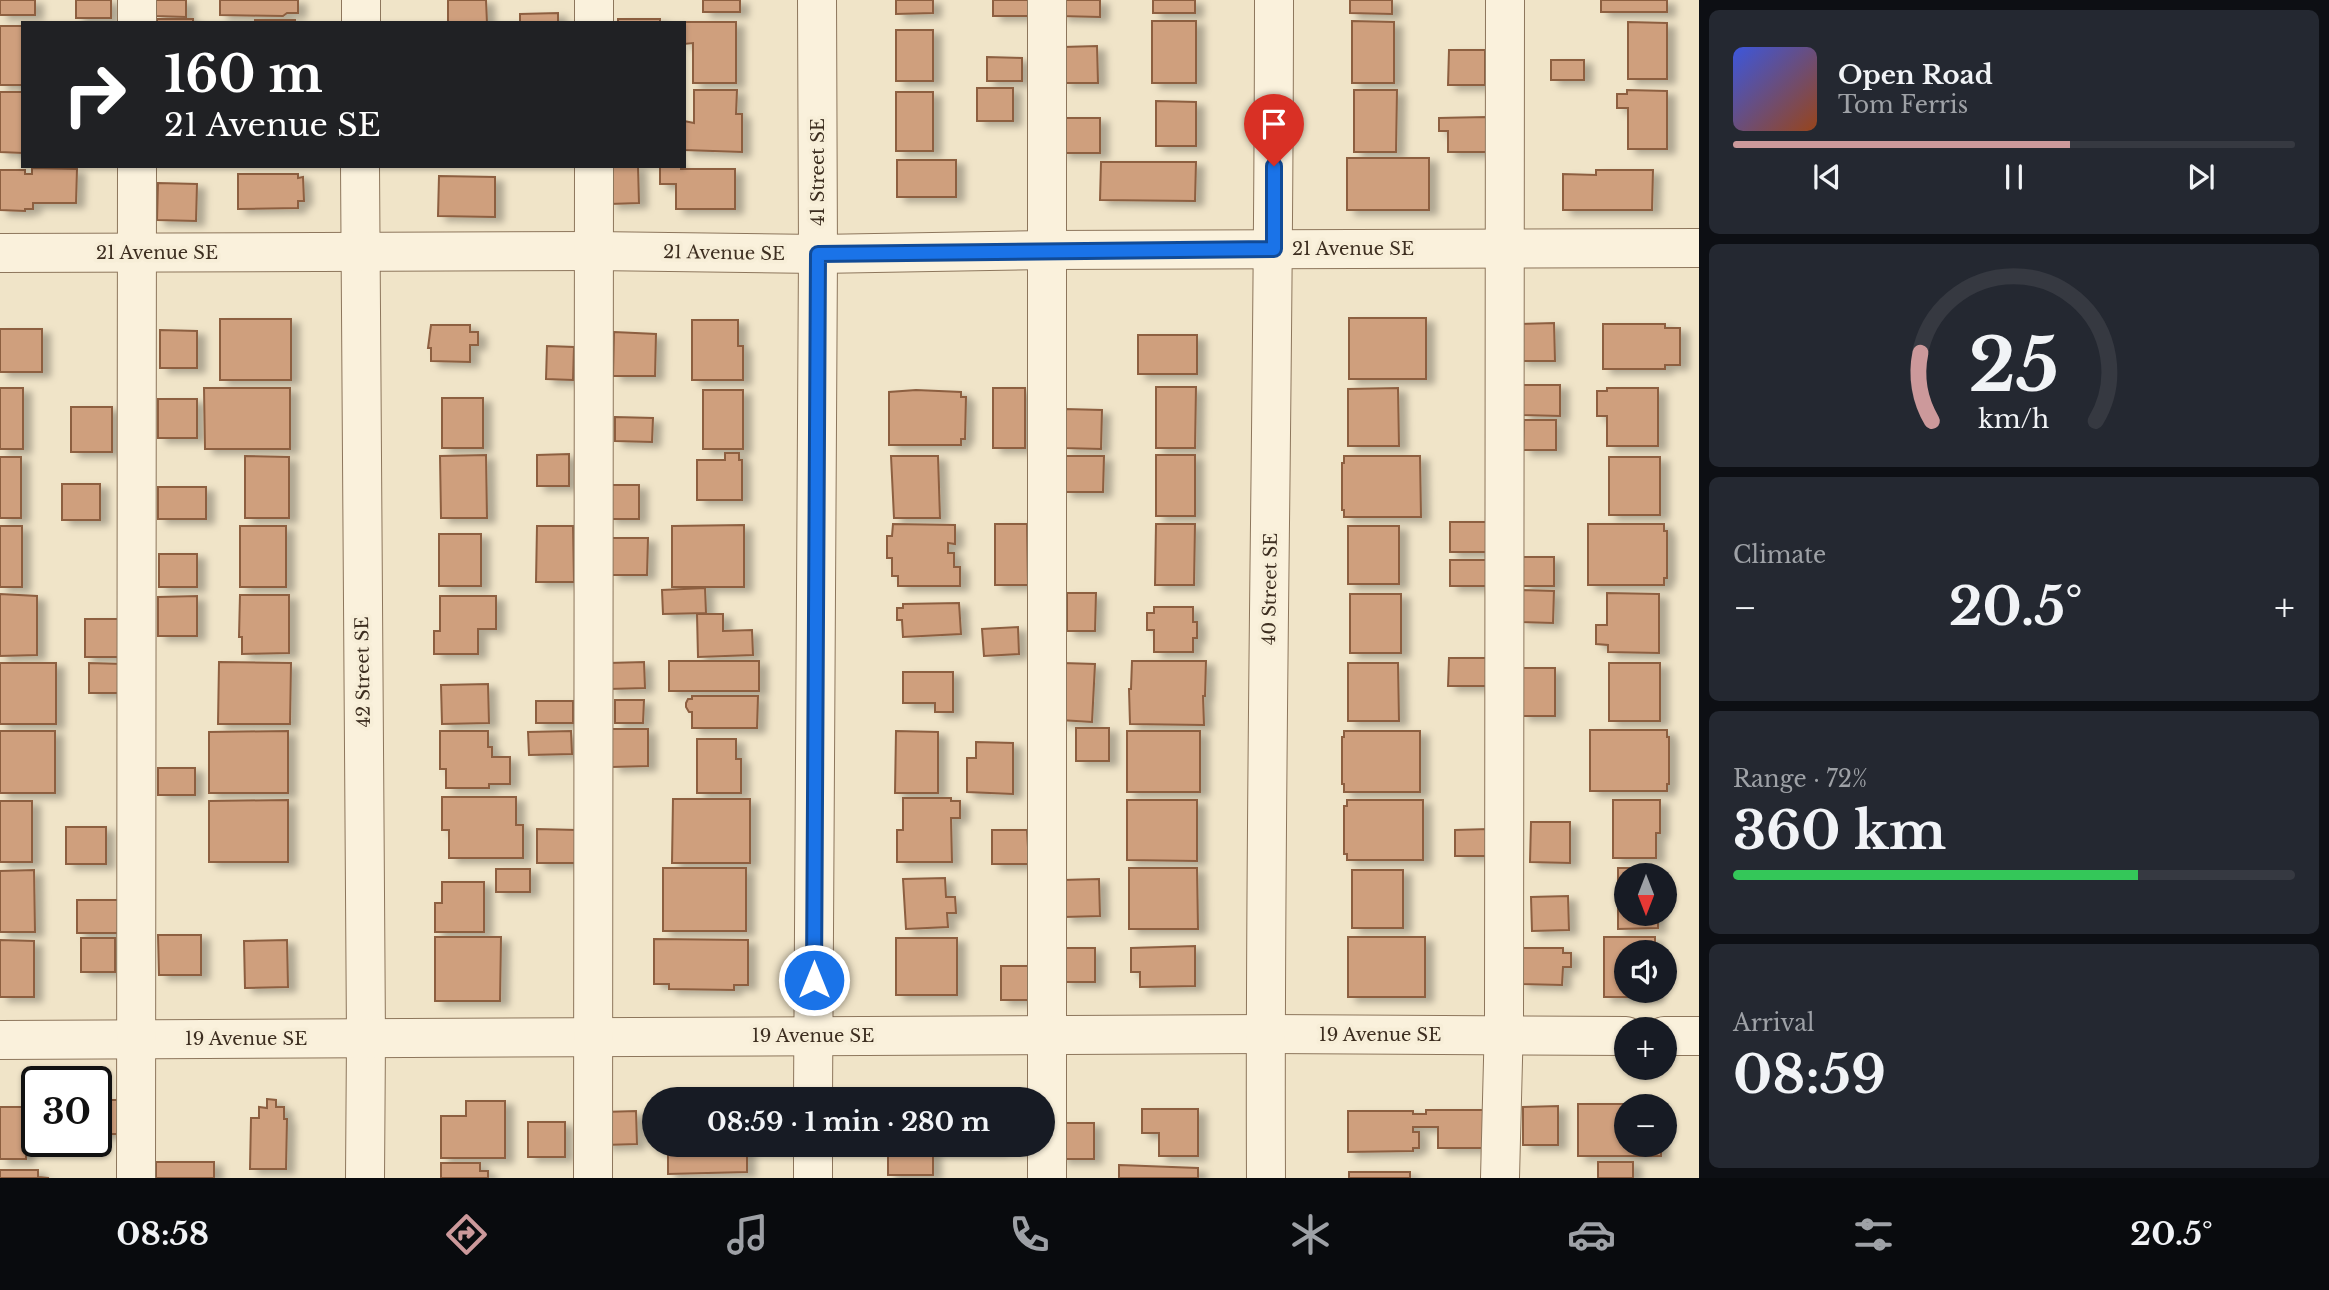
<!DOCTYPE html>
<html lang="en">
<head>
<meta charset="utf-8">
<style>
  body { margin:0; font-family:"Libre Baskerville",serif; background:#242831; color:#f1f3f6; height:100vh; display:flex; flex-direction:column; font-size:26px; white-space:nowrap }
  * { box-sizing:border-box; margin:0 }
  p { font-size:23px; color:#9ea1a6 }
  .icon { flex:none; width:38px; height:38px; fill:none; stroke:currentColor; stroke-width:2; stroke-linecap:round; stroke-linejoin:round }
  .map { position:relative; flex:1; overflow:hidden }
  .drawer { display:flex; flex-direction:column; gap:10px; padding:10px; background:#0d0f14; width:630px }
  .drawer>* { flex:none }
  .hud { position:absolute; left:21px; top:21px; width:665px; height:147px; border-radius:0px; box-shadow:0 2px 5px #0004; background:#202124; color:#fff; overflow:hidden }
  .needle { width:46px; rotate:180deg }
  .controls { position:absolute; left:1614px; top:863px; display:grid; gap:14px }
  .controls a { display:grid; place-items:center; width:63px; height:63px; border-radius:50%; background:#171b24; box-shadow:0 2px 5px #0004; font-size:35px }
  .speed { position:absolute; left:21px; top:1066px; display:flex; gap:14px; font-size:35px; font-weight:700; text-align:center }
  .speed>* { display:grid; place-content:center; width:91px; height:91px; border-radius:50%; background:#171b24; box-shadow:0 2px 5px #0004; line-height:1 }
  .speed .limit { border:4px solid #111; border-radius:10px; background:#fff; color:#111 }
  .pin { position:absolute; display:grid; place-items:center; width:60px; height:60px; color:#fff; margin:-72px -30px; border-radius:50% 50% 50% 0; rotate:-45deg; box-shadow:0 0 7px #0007 }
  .pin .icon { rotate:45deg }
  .me { position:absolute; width:77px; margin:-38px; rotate:0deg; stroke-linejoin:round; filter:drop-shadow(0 0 5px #0008) }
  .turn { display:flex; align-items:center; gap:24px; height:147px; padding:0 28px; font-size:32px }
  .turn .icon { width:91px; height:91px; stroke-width:2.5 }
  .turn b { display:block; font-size:49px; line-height:60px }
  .big { font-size:52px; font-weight:800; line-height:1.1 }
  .drawer .card { flex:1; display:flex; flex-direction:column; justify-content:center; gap:10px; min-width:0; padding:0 24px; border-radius:10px; background:#242831 }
  .drawer .dial { align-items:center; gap:0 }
  .dial svg { height:182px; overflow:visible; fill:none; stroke:#363941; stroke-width:7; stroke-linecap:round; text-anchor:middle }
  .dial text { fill:#f1f3f6; stroke:none }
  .song { display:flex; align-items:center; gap:21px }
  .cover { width:84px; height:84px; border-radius:10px; background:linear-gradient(135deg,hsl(230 70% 55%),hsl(20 70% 35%)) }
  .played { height:7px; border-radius:4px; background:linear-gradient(90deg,#cc999b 60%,#363941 60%) }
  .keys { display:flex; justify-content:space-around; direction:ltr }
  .heat { display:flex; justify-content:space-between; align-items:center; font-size:38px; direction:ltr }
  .charge { height:10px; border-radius:5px; background:linear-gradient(90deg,#34c759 72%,#363941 0) }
  .trip { position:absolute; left:642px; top:1087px; width:413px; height:70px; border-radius:35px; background:#171b24; box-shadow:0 2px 5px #0004; font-weight:800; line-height:70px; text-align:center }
  .menu { display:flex; height:112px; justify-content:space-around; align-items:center; background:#090b0e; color:#9ea1a6 }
  .menu .icon { width:49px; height:49px }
  .menu .selected { color:#cc999b }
  .menu b { font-size:32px; color:#f1f3f6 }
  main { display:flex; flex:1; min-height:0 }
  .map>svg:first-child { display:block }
  .building { fill:#cf9f7d; stroke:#8d5f41; stroke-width:2; filter:url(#shadow) }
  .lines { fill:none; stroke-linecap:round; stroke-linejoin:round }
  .minor-casing { stroke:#8d765c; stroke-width:40 }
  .path { stroke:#8d765c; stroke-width:4.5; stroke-dasharray:5 3.5; stroke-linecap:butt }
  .minor { stroke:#faf1dc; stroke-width:38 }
  .route-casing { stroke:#114b97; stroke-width:18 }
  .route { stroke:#1a73e8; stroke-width:12 }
  .labels { text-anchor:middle; stroke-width:7; stroke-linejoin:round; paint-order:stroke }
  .street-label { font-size:18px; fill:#3d2e20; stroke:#f7eed8 }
</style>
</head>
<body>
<main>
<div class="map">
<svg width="1699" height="1178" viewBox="0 0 1699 1178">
  <defs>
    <filter id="shadow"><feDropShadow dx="8" dy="4.5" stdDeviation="3.5" flood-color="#0004"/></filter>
  </defs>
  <rect width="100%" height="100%" fill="#f0e4c8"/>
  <g class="building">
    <rect x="0" y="0" width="35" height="15"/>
    <rect x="76" y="0" width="35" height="18"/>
    <path d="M155 0H186V17L155 16Z"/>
    <path d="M220 0H298V13H287L283 16 220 15Z"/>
    <path d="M448 0H486L487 23H448Z"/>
    <rect x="703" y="0" width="37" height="12"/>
    <path d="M896 0H933V13L896 14Z"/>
    <rect x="993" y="0" width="35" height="16"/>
    <path d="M1060 0H1100V17L1060 16Z"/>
    <rect x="1153" y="0" width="42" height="13"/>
    <path d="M1350 0H1392V14L1350 13Z"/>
    <rect x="1601" y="0" width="66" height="12"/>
    <path d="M558 13V23H520V14Z"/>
    <rect x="157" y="19" width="36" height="4"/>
    <rect x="618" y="19" width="42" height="4"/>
    <rect x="255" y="20" width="40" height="3"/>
    <rect x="1152" y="21" width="44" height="62"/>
    <path d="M1352 21 1394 22V83H1352Z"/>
    <path d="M678 22H736V83H693V43L684 44V23Z"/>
    <path d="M1628 22 1667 23V79H1628Z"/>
    <rect x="0" y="26" width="23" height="59"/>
    <rect x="896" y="30" width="37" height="51"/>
    <path d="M1097 46 1098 83H1063V47Z"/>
    <path d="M1449 50H1485V85H1448Z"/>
    <path d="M987 57 1022 58V81H987Z"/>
    <rect x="1551" y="60" width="33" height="20"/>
    <rect x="977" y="88" width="36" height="33"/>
    <path d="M694 90H737L736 114H742V152L684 150V121L694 123Z"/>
    <path d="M1354 90H1397L1396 152H1354Z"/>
    <path d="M1627 90 1667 91V149H1628V108H1617V94H1627Z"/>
    <path d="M0 92H23V153L0 152Z"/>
    <rect x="896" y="92" width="37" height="59"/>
    <path d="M1156 101 1196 102V146H1156Z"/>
    <path d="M1486 117V152H1448V131H1439V118Z"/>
    <rect x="1061" y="118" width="39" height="35"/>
    <rect x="1347" y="158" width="82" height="52"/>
    <rect x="897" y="160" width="59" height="37"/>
    <path d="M1101 162H1196L1195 201 1100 200Z"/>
    <path d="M609 166H638L639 203 610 204Z"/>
    <path d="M660 166H681V169H735V209H676V184H660Z"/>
    <path d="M32 168 77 169 76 203H33V209H25V211L0 210V170H25V174H32Z"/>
    <path d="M1596 170H1653L1652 210H1563V174L1596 175Z"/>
    <path d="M238 174H298V178L303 177 304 201H298V208L238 209Z"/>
    <path d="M439 176 495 177V217L438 216Z"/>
    <path d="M158 183 197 184 196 221 157 220Z"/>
    <rect x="1349" y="318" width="77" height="61"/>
    <rect x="220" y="319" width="71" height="61"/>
    <path d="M692 320H738V346H743V380H692Z"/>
    <path d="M1554 323 1555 361H1519V324Z"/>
    <path d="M1603 324H1665V328H1680V365H1665V369H1603Z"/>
    <path d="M431 325H470V332H478V345H470V362L431 361V348H428Z"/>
    <rect x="0" y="329" width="42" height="43"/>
    <path d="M160 330 197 331V368H160Z"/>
    <path d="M614 332 656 334 655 376H613Z"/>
    <rect x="1138" y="335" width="59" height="39"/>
    <path d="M547 346 574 347 573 380 546 379Z"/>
    <path d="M1522 385H1560V416L1522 415Z"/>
    <path d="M1156 387H1196L1195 448H1156Z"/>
    <rect x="0" y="388" width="23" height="61"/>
    <path d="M204 388H290V449H205Z"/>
    <rect x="993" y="388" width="32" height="60"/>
    <path d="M1398 388 1399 446H1348V389Z"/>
    <path d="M1607 388H1658V446H1607V416H1597V391H1607Z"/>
    <rect x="703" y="390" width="40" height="59"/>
    <path d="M916 390 961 392V397H966L965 439H961V445H889V392Z"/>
    <rect x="442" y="398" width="41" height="50"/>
    <rect x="158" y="399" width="39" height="39"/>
    <rect x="71" y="407" width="41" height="45"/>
    <path d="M1065 409 1102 410 1101 449 1064 448Z"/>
    <path d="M615 417 653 418 652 442 615 441Z"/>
    <path d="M1524 420H1556V450H1523Z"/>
    <path d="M725 453H739V460H742V500H697V460H725Z"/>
    <path d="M569 454V486H537V455Z"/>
    <path d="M486 455 487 518H441L440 456Z"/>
    <rect x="1156" y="455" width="39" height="61"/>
    <path d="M245 456 289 457V518H245Z"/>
    <path d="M891 456H938L940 518H894Z"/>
    <path d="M1064 456H1104L1103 492H1064Z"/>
    <path d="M1344 456H1420L1421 517H1344V510H1342V463H1344Z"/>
    <rect x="0" y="457" width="21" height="61"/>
    <rect x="1609" y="457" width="51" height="58"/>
    <rect x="62" y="484" width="38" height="36"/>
    <rect x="608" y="485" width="31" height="34"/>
    <rect x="158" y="487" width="48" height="32"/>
    <rect x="1450" y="522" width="37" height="30"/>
    <path d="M893 524 955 525V544L948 543V553H954V567H960V586H898V576H892V558H887V536H892Z"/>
    <path d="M995 524H1027L1028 585H995Z"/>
    <path d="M1156 524H1195L1194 585H1155Z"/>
    <path d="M1588 524H1664V531H1667V578H1664V585H1588Z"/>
    <path d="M744 525V587H672V526Z"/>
    <rect x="0" y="526" width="22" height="61"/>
    <rect x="240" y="526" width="46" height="61"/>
    <path d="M537 526H573L574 582H536Z"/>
    <rect x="1348" y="526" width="51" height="58"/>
    <rect x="439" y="534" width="42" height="52"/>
    <path d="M612 538H648L647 575H611Z"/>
    <rect x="159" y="554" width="38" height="33"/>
    <rect x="1522" y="557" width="32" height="29"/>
    <rect x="1450" y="560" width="39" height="26"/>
    <path d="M705 588 706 613 663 614 662 590Z"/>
    <path d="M1521 590 1554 591 1553 623 1520 622Z"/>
    <path d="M1067 593H1096L1095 631H1067Z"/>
    <path d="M1607 593 1659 594V653L1608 652V645L1596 644V625H1607Z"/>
    <path d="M0 594 37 596V655L0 656Z"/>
    <rect x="1350" y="594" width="51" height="59"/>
    <path d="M240 595H289V653L242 654V637H239Z"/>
    <path d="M197 596V636H158V597Z"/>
    <path d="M440 596H496V629H478V654H434V631H440Z"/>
    <path d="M959 603 961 634 903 637 902 620H897V608H903V604Z"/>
    <path d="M1154 607H1193V622H1197V638H1193V652H1154V630H1147V613H1154Z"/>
    <path d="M697 614H723V631L752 630 753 655 698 657Z"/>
    <rect x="85" y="619" width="36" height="38"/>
    <path d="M1018 627 1019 654 984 656 982 629Z"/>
    <path d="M1449 658H1489V686H1448Z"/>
    <rect x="669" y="661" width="90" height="30"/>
    <path d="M1132 661H1206L1205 696H1203L1204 725 1130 724 1129 689H1131Z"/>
    <path d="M219 662 291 663 290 724H218Z"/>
    <path d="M644 662 645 688 609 689V663Z"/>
    <rect x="0" y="663" width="56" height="61"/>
    <path d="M89 663 123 664 122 693H89Z"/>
    <path d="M1063 663 1095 664 1092 722 1060 720Z"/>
    <path d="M1348 663H1398L1399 721H1348Z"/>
    <rect x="1609" y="663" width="51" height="58"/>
    <rect x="1521" y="668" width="34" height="48"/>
    <path d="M903 672H953V712H935V703H903Z"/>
    <path d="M488 684 489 723 442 724 441 685Z"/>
    <path d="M692 696H758L757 728H692V712H689L686 707V703L688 699H692Z"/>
    <path d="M615 700H644L643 723H615Z"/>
    <rect x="536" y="701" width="37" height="22"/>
    <rect x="1076" y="728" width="33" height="33"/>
    <path d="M611 729H648V766L612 767Z"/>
    <path d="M1590 730H1667V737H1669V784H1667V791H1590Z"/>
    <rect x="0" y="731" width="55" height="62"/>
    <path d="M288 731V793H209V732Z"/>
    <path d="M440 731H488V747H492V757H510V784H489V788H446V769H440Z"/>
    <path d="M571 731 572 754 529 755 528 732Z"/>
    <path d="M896 731 938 732V793H895Z"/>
    <rect x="1127" y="731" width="73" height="61"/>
    <path d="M1344 731H1420V792H1344V784H1342V737H1344Z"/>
    <path d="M697 739H736V759H741V793H697Z"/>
    <path d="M976 742 1013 743V794L967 792V758H976Z"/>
    <rect x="158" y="768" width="37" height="27"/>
    <path d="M442 797H516V825H523V858H449V830H442Z"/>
    <path d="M903 798H951V801H960V818H951L952 862H897V830H903Z"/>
    <path d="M673 799H750V863H672Z"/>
    <path d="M288 800V862H209V801Z"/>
    <path d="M1127 800H1197V861L1127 860Z"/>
    <path d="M1347 800H1423V860H1347V854H1344V806H1347Z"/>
    <path d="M1613 800H1660V833H1656V858H1613Z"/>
    <rect x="0" y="801" width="32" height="61"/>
    <path d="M1531 822H1570V863L1530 862Z"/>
    <rect x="66" y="827" width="40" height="37"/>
    <path d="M537 829 576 830V863H537Z"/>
    <path d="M1489 829V856H1455V830Z"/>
    <path d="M992 830H1027L1029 864H992Z"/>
    <rect x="663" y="868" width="83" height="63"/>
    <path d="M1129 868H1197L1198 929H1129Z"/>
    <path d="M1618 868H1659L1660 875H1626V914H1658V928L1618 929Z"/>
    <rect x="496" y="869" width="34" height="23"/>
    <path d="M34 870 35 932H0V871Z"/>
    <rect x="1352" y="870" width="51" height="58"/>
    <path d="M945 878 946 897H955L956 913H947L948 927 906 929 903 879Z"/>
    <path d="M1099 879 1100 916 1064 917 1063 880Z"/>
    <path d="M442 882H484V932H435V903H442Z"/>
    <path d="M1568 896 1569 930 1532 931 1531 897Z"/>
    <rect x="77" y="900" width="49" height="33"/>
    <path d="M158 935H201V975H159Z"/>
    <path d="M435 937H501L500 1001H435Z"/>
    <rect x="1348" y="937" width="77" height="60"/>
    <path d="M1604 937H1655V952H1626V990H1655V997H1604Z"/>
    <rect x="81" y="938" width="34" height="34"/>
    <rect x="896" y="938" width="61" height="57"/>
    <path d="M654 939 748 940V985H734V990L669 989V984H654Z"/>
    <path d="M0 940 34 941V997H0Z"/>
    <path d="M287 940 288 987 245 988 244 941Z"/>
    <path d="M1195 946V986L1140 987V972H1131V948Z"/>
    <rect x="1063" y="948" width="32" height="34"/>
    <path d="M1521 948H1563V953H1571V967H1563L1562 985 1521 984Z"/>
    <rect x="1001" y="966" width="31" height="34"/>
    <path d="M267 1099 276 1100V1107H284V1119H287L286 1169H250L251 1118H259V1107L267 1108Z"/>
    <rect x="96" y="1100" width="29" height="34"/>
    <path d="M466 1101H505V1158H441V1116H466Z"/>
    <path d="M1578 1104H1661V1106H1626V1144H1661V1156H1578Z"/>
    <path d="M1558 1106V1145H1523V1107Z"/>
    <rect x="0" y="1107" width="26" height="52"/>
    <path d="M1142 1109H1198V1156H1159V1133H1142Z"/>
    <path d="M1426 1110H1486L1487 1148H1438V1127H1413V1132H1419V1148H1413V1151L1348 1152V1111H1413V1114H1426Z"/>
    <path d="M636 1111 637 1144 604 1145 603 1112Z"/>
    <rect x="528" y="1122" width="37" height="35"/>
    <rect x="1060" y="1123" width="34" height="36"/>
    <path d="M668 1144H747V1172L668 1174Z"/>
    <path d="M888 1144H999V1150H933V1175H888Z"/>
    <rect x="156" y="1162" width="58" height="16"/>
    <rect x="1598" y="1162" width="35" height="16"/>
    <path d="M441 1163H480V1171H488V1178H441Z"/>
    <path d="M1119 1165 1198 1168V1178H1119Z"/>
    <path d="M0 1170H38V1177L49 1178H0Z"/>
    <rect x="1349" y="1172" width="61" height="6"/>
  </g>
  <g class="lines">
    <defs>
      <g id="minor">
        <path d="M137 0V23"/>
        <path d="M1047 0V1178"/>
        <path d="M361 23V0"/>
        <path d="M594 23V0"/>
        <path d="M360 166 366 1038 365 1178"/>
        <path d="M0 253 594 251 818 254 1048 250 1699 248"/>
        <path d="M1664 1036H1699"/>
        <path d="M0 1040 1265 1034 1626 1036"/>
        <path d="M813 1099 818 254 817 0"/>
        <path d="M813 1144V1178"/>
        <path d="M136 1178 137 166"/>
        <path d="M593 1178 594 166"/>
        <path d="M1266 1178C1264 785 1274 393 1274 0"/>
        <path d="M1500 1178 1504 1021 1505 0"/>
      </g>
    </defs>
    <use href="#minor" class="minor-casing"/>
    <path class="path" d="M1635 1070H1655"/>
    <use href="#minor" class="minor"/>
  </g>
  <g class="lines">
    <defs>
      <path id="route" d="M814 980 818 254 1274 249V166"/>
    </defs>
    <use href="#route" class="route-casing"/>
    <use href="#route" class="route"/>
  </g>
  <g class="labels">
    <g class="street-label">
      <text transform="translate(818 172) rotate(-90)" y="6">41 Street SE</text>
      <text x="1353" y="255">21 Avenue SE</text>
      <text x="157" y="259">21 Avenue SE</text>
      <text transform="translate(724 253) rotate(1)" y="6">21 Avenue SE</text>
      <text transform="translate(1270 589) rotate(-89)" y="6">40 Street SE</text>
      <text transform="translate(363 672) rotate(-91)" y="6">42 Street SE</text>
      <text x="1380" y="1041">19 Avenue SE</text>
      <text x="813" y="1042">19 Avenue SE</text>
      <text x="246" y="1045">19 Avenue SE</text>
    </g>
  </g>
</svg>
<div class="controls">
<a><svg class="needle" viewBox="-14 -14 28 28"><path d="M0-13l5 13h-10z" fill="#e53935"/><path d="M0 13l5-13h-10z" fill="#9ea1a6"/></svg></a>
<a><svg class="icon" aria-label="sound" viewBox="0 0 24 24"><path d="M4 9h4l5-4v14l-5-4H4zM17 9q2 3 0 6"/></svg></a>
<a>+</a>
<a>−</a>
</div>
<div class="speed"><div class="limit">30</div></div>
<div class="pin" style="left:1274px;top:166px;background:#d93025"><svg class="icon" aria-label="arrive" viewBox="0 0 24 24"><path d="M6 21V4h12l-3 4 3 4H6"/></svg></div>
<svg class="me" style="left:814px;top:980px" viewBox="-20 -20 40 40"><circle r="17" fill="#1a73e8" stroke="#fff" stroke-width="3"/><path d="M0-11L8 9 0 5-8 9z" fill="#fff"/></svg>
<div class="trip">08:59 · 1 min · 280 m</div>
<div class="hud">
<div class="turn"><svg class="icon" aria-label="right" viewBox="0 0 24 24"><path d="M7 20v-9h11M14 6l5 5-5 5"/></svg><div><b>160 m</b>21 Avenue SE</div></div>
</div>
</div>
<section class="drawer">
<div class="card">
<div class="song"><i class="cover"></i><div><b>Open Road</b><p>Tom Ferris</p></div></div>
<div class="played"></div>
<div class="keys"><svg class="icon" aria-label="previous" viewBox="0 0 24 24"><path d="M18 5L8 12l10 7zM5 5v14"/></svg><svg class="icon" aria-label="pause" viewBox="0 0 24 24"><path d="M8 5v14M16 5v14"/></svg><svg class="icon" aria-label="next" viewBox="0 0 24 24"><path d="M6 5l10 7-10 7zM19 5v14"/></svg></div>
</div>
<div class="card dial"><svg viewBox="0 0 100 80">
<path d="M14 69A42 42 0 1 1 86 69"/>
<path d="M14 69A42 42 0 0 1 9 39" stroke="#cc999b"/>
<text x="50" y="56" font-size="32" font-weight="700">25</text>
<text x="50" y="72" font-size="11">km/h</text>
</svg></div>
<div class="card"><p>Climate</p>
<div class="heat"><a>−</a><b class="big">20.5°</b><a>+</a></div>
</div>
<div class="card"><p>Range · 72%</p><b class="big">360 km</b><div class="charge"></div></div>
<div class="card"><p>Arrival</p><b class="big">08:59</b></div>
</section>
</main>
<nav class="menu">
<b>08:58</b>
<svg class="icon selected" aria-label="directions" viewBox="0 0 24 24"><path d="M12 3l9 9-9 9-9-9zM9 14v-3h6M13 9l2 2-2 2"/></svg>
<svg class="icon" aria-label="music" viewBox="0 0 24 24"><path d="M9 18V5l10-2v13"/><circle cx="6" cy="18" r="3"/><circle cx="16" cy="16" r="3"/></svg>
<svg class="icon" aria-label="phone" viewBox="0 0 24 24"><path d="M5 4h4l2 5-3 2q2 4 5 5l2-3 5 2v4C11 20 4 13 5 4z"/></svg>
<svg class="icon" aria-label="climate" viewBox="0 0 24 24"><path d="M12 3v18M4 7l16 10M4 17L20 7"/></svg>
<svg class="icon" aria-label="car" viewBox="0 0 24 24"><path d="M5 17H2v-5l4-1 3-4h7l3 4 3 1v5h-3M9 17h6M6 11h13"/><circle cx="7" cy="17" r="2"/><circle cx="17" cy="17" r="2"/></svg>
<svg class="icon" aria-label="filters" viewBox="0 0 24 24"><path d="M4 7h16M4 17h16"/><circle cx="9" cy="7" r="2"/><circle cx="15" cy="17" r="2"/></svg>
<b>20.5°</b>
</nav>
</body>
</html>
